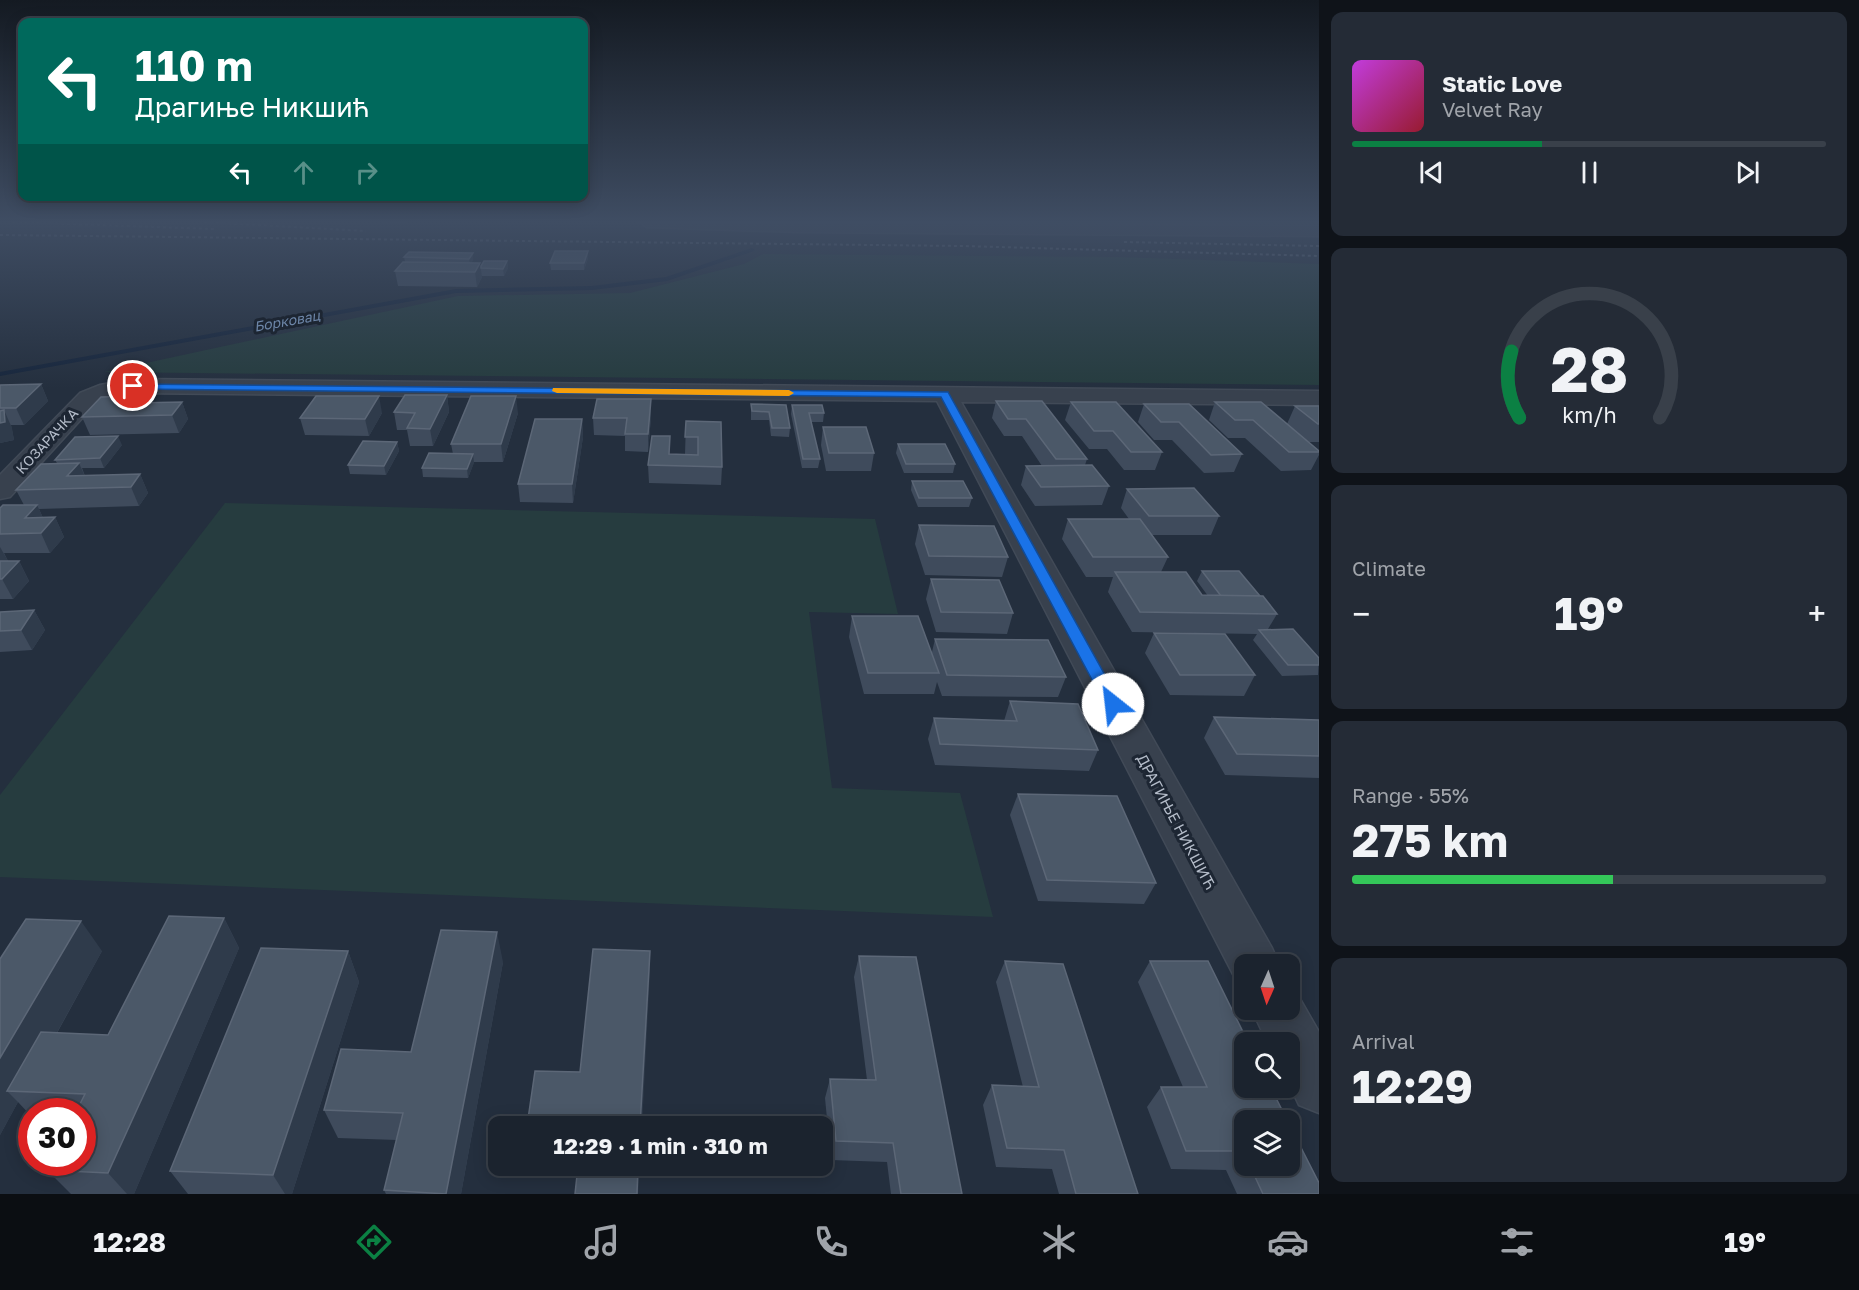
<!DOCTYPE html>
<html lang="en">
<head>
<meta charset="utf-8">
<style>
  body { margin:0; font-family:"Golos Text",sans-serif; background:#242b36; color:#f1f3f6; height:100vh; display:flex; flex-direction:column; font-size:22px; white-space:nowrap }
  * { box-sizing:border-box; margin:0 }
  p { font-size:20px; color:#a0a4aa }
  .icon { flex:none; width:33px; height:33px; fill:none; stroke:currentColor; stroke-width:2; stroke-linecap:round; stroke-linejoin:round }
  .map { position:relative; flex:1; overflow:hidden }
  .drawer { display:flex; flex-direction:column; gap:12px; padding:12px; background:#0f1319; width:540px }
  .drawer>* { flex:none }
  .top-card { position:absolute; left:18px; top:18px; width:570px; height:183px; border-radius:12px; box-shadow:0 3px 15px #0003,0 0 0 2px #39404a; background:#00695c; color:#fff; overflow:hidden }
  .needle { width:39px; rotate:183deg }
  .tools { position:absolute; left:1234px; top:954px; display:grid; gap:12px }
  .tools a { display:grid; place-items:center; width:66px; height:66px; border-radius:12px; background:#1b232e; box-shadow:0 3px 15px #0003,0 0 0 2px #39404a; font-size:30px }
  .speed { position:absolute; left:18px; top:1098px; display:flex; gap:12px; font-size:30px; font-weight:700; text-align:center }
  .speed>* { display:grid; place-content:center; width:78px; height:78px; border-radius:50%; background:#1b232e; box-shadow:0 3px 15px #0003,0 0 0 2px #39404a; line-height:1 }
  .speed .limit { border:9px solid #d22; background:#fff; color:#111 }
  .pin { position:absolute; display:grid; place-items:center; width:51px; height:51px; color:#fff; margin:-26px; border:3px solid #fff; border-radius:50%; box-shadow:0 2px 6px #0007 }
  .me { position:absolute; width:66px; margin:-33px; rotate:331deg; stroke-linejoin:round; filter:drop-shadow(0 0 4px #0008) }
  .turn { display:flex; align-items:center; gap:21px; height:126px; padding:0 18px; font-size:27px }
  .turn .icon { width:78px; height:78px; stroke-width:2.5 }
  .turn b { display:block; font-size:42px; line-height:51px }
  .lanes { display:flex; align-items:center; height:57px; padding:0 18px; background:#0003; justify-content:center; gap:30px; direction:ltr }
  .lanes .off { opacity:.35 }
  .big { font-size:45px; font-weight:700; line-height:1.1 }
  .drawer .card { flex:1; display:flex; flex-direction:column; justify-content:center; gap:9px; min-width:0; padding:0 21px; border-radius:12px; background:#242b36 }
  .drawer .dial { align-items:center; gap:0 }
  .dial svg { height:156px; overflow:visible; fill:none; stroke:#39404a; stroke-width:7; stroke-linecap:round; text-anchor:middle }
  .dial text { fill:#f1f3f6; stroke:none }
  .song { display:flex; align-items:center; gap:18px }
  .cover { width:72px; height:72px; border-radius:9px; background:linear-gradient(135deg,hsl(290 70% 55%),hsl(350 70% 35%)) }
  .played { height:6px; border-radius:3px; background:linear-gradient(90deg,#0b8043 40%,#39404a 40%) }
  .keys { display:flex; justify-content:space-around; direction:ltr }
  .heat { display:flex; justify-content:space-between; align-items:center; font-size:33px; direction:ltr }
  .charge { height:9px; border-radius:4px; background:linear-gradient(90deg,#34c759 55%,#39404a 0) }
  .trip { position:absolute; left:488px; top:1116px; width:345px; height:60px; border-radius:12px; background:#1b232e; box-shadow:0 3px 15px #0003,0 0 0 2px #39404a; font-weight:700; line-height:60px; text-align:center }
  .dock { display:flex; height:96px; justify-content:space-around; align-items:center; background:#0b0e12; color:#a0a4aa }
  .dock .icon { width:42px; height:42px }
  .dock .current { color:#0b8043 }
  .dock b { font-size:27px; color:#f1f3f6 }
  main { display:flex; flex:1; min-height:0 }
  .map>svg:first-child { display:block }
  .green { fill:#263c3f }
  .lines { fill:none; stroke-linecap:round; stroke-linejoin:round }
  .stream { fill:#17263c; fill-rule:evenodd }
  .minor-casing { stroke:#414a57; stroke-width:3 }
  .minor { fill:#38414e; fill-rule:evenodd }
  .rail { stroke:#5a6575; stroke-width:2; stroke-dasharray:3 3; stroke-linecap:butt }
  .wall { fill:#3f4b5c }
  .shaded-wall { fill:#2f3b4b }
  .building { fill:#4b5868; stroke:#5c6777; stroke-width:1.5 }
  .route { fill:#1a73e8; stroke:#114b97; stroke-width:1.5 }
  .slow { fill:#f59e0b }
  .labels { text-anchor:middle; stroke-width:6; stroke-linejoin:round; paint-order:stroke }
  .far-water-label { font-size:14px; font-style:italic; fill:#6d86a8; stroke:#1d2633 }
  .far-street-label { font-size:14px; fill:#b4bcc9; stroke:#1d2633 }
  .street-label { font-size:15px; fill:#b4bcc9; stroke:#1d2633 }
</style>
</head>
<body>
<main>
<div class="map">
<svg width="1319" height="1194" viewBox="0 0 1319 1194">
  <rect width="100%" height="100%" fill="#242f3e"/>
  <g class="green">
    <path d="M787 222H1319V228L781 223Z"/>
    <path d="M763 254 1118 257 1319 264V385L104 372 458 296 630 293 744 264Z"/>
    <path d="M225 503 875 519 898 614 809 612 832 788 960 793 993 917 0 877V795Z"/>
  </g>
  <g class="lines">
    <path class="stream" d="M752 248 755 250 754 251 667 281 592 290 456 293 0 376V372L456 289 592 286 666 277Z"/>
    <defs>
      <g id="minor">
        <path d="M639 222 1319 226V236L797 232 647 227Z"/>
        <path d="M133 379 1319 391V405L961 402 1272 948 1279 964H1245V984L1236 980 937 401 133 393 113 396 96 403 10 497 0 499V475L80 393 100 385Z"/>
        <path d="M1290 990 1296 992 1319 1032V1113L1299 1105 1290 1086V1042H1267L1252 1010H1290Z"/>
      </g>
    </defs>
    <use href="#minor" class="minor-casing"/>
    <use href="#minor" class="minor"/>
    <g class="rail">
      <path d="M13 222 214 229"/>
      <path d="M204 222 366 231"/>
      <path d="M0 235 962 246 1319 256"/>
      <path d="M1124 242 1319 246"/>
    </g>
  </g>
  <g class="wall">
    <path d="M375 222H406L405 223Z"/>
    <path d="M588 251V258L584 270H551L550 263Z"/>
    <path d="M473 253V260L471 263 481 266 507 261 508 268 504 276H482V277L477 287 398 286 395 271 405 262 404 257Z"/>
    <path d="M41 384 48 401 24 425H11L14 440 0 443V385Z"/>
    <path d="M447 395 449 412 433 446H410L407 430H397L394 412Z"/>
    <path d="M996 401H1042L1087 459 1085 465 1109 486 1102 505 1035 506 1021 485 1026 466H1042L1022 436H1004L992 418Z"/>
    <path d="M182 402 188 419 179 433 90 435 82 417 141 403Z"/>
    <path d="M1071 402 1162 452 1155 470H1124L1107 449H1089L1065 420Z"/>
    <path d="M1215 402 1319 451V455L1311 470 1281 471 1245 438H1228L1209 420Z"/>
    <path d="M751 404 786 405 790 428 789 437 771 436 769 420H751Z"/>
    <path d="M1144 404 1242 454 1234 472 1204 473 1172 440H1154L1138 422Z"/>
    <path d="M792 405 824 413 823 422H811L820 459 818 468H802L791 414Z"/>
    <path d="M1295 406H1319V442H1309L1287 424Z"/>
    <path d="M382 413 369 436 305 435 300 418Z"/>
    <path d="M518 413 503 462H474L468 478 423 477 422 468 453 454 451 444Z"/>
    <path d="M651 417 648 452 625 451V436L594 435 593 418Z"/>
    <path d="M582 419 583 437 573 503 520 502 518 484Z"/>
    <path d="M686 421 722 467 721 485 649 483 648 465 670 454H685Z"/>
    <path d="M823 427 874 453 871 471H826L821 445Z"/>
    <path d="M397 442 399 451 386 475 350 474 348 465Z"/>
    <path d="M898 444 955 464 953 473H904L896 453Z"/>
    <path d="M122 445 104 468H82L85 476 140 474 148 493 139 506 39 509 43 518 55 517 64 537 50 553H4L8 561H19L29 581 13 599H0V508L24 505 16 490 57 463 55 460Z"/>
    <path d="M912 481 972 498 969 507H918L911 490Z"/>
    <path d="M1127 489 1219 516 1211 535H1152L1168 557 1161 572 1202 595 1208 596 1197 581 1202 571 1260 596 1277 614 1268 629 1319 658 1318 675 1282 676 1253 640 1257 634 1132 632 1108 592 1113 577H1086L1062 539 1068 519H1129L1121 508Z"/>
    <path d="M919 525 1008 557 1002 577 925 575 915 544Z"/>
    <path d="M931 579 1013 613 1007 634 936 632 926 599Z"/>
    <path d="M34 610 45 630 32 650 0 652V612Z"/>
    <path d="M852 616 932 652 935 639 1066 677 1058 697 942 696 937 682 934 694H864L849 637Z"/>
    <path d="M1154 633 1255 675 1244 696 1170 695 1145 653Z"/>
    <path d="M1010 701 1098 750 1089 771 935 765 928 739 934 718 1004 721Z"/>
    <path d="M1214 717 1319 720V778L1225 775 1204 738Z"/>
    <path d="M1018 794 1156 883 1144 904 1038 901 1010 815Z"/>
    <path d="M224 918 239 948 134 1194H71L47 1170 82 1112H32V1117L18 1102 0 1135V959L102 951 57 1033 108 1035Z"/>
    <path d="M348 951 359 982 292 1194H188L170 1171Z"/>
    <path d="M859 956 962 1194H891L887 1162 831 1160 825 1098 830 1079 867 1080 854 977Z"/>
    <path d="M1005 961 1138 1194H1059L1052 1169 996 1167 983 1105 992 1085 1023 1087 996 982Z"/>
    <path d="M1150 961 1245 1120V1166H1290L1319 1194H1237L1226 1170 1171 1169 1147 1107 1161 1087H1183L1138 982Z"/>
    <path d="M503 962 461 1194H386L384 1190 397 1140 338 1138 324 1110 411 1052Z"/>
  </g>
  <g class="shaded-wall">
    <path d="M588 251V258L584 270V263Z"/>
    <path d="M473 253V260L470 266 469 259Z"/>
    <path d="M507 261 508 268 504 276 503 269Z"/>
    <path d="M480 263 482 277 477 287 475 272Z"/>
    <path d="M41 384 48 401 24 425 16 408Z"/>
    <path d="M447 395 449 412 433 446 430 429Z"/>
    <path d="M139 396 145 413 133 403Z"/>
    <path d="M379 396 382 413 369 436 365 419Z"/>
    <path d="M516 396 518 413 503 462 501 444Z"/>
    <path d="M651 399V417L648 452V434Z"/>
    <path d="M182 402 188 419 179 433 172 415Z"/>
    <path d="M4 410 12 428 14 440 0 443V423Z"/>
    <path d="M582 419 583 437 573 503 572 484Z"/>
    <path d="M118 436 122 445 104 468 100 458Z"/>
    <path d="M397 442 399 451 386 475 384 466Z"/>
    <path d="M473 454 474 463 468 478 467 469Z"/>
    <path d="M79 463 87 481 67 476Z"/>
    <path d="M140 474 148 493 139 506 131 487Z"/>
    <path d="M37 505 46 524 25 518Z"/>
    <path d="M55 517 64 537 50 553 41 533Z"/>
    <path d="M0 547 11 566 0 578Z"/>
    <path d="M19 561 29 581 13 599 2 579Z"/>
    <path d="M34 610 45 630 32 650 21 630Z"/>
    <path d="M224 918 239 948 134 1194H127L108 1173Z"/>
    <path d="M81 921 102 951 24 1092 7 1091 18 1102 0 1135V1058Z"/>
    <path d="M497 932 503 962 461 1194H446Z"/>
    <path d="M348 951 359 982 292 1194H285L273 1175Z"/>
    <path d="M650 951V972L642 1126H640Z"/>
    <path d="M638 1166H640L638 1194H637Z"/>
  </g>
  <g class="building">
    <path d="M555 251H588L584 263H550Z"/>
    <path d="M409 252 473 253 469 259 404 257Z"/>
    <path d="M484 261H507L503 269 481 268V266Z"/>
    <path d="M403 262 480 263 475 272 395 271Z"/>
    <path d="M41 384 16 408H0V385Z"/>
    <path d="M405 395H447L430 429 407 428 415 413 394 412Z"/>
    <path d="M139 396 133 403 182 402 172 415 82 417 101 397Z"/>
    <path d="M316 396H379L365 419 300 418Z"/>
    <path d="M471 396H516L501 444H451Z"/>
    <path d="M597 399H651L648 434H625L627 418H593Z"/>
    <path d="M996 401H1042L1087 459H1056L1026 419H1008Z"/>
    <path d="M1071 402H1116L1162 452H1131L1113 431H1094Z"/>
    <path d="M1215 402H1261L1319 451V452H1289L1253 420H1235Z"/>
    <path d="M751 404 786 405 790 428H772L769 412 752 411Z"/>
    <path d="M1144 404H1189L1242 454 1211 455 1179 422H1161Z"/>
    <path d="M792 405H822L824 413H809L820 459H803Z"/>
    <path d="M1295 406H1319V424H1318Z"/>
    <path d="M4 410 5 422 0 423V411Z"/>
    <path d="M535 419H582L572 484H518Z"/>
    <path d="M686 421 721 422 722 467 648 465 652 436H670L669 454 698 455V437H685Z"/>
    <path d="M823 427H866L874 453H829Z"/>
    <path d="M118 436 100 458 55 460 75 437Z"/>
    <path d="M363 441 397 442 384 466 348 465Z"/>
    <path d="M898 444H945L955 464H906Z"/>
    <path d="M429 453 473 454 467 469 422 468Z"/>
    <path d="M79 463 67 476 140 474 131 487 16 490 41 464Z"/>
    <path d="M1092 465 1109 486 1041 487 1026 466Z"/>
    <path d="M912 481H963L972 498H919Z"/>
    <path d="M1194 488 1219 516H1149L1127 489Z"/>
    <path d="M3 505H37L25 518 55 517 41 533 0 534V508Z"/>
    <path d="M1068 519H1140L1168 557H1093Z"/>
    <path d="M919 525 994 526 1008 557 929 556Z"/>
    <path d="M0 561H19L2 579H0Z"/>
    <path d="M1202 571H1239L1260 596H1221Z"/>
    <path d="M1115 572H1186L1202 595 1263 596 1277 614 1140 612Z"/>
    <path d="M931 579 999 580 1013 613 941 612Z"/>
    <path d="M34 610 21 630 0 631V612Z"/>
    <path d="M852 616H918L939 673H868Z"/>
    <path d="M1293 629 1319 658V665H1288L1259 630Z"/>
    <path d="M1154 633 1225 634 1255 675H1180Z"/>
    <path d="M935 639 1048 640 1066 677 947 675Z"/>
    <path d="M1010 701 1078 704 1098 750 940 744 934 718 1017 721Z"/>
    <path d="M1214 717 1319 720V756L1237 754Z"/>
    <path d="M1018 794 1117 796 1156 883 1047 880Z"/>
    <path d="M169 916 224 918 108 1173 47 1170 51 1162H82V1112H76L85 1094 7 1091 41 1032 108 1035Z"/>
    <path d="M26 919 81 921 0 1058V959Z"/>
    <path d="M441 930 497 932 446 1194 384 1190 403 1113 324 1110 341 1049 411 1052Z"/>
    <path d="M261 948 348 951 273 1175 170 1171Z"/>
    <path d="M593 949 650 951 640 1126H527L535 1071 580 1072Z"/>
    <path d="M859 956 916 957 962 1194H901L893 1143 836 1141 830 1079 876 1080Z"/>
    <path d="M1005 961 1063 964 1138 1194H1076L1064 1150 1007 1148 992 1085 1039 1087Z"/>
    <path d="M1150 961H1208L1248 1042H1245V1088H1271L1287 1120H1245V1154L1244 1151H1186L1161 1087H1207Z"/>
    <path d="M1290 1126 1319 1183V1194H1263L1250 1166H1290Z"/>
    <path d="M578 1166H638L637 1194H575Z"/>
  </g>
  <linearGradient id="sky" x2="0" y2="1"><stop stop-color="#141a22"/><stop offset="0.57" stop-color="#3f4d63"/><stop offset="1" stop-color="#3f4d63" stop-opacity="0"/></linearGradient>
  <rect width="1319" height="389" fill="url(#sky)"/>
  <path class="route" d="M130 384 948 392 1121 704 1118 708H1107L1105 704 941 397 133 389 130 388Z"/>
  <path class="slow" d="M553 388 789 390 794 393 789 396 557 393 552 391Z"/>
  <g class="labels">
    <g class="far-water-label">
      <text transform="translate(287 321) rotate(-10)" y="5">Борковац</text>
    </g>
    <g class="far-street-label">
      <text transform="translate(47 441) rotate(-47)" y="5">КОЗАРАЧКА</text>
    </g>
    <g class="street-label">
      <text transform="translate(1176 822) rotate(62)" y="5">ДРАГИЊЕ НИКШИЋ</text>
    </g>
  </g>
</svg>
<div class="tools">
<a><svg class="needle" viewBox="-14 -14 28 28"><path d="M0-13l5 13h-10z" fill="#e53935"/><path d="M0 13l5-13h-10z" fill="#a0a4aa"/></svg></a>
<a><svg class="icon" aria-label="search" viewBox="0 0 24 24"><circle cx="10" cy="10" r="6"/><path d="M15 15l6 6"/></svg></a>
<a><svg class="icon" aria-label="layers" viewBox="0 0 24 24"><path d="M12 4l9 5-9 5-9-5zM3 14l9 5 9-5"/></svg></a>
</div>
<div class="speed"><div class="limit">30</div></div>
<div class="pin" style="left:133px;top:386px;background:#d93025"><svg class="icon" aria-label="arrive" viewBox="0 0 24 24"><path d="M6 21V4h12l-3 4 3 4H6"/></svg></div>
<svg class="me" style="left:1113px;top:704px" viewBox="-20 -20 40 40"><circle r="19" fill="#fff"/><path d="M0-13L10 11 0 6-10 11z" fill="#1a73e8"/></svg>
<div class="trip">12:29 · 1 min · 310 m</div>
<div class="top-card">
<div class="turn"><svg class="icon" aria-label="left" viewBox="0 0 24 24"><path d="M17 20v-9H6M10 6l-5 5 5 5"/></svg><div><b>110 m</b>Драгиње Никшић</div></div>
<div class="lanes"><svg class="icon" aria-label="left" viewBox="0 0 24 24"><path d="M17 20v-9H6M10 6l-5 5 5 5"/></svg><svg class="icon off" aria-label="ahead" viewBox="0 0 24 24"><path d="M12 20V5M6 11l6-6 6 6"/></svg><svg class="icon off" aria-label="right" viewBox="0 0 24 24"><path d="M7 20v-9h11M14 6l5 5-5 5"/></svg></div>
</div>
</div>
<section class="drawer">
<div class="card">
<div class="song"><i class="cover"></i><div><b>Static Love</b><p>Velvet Ray</p></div></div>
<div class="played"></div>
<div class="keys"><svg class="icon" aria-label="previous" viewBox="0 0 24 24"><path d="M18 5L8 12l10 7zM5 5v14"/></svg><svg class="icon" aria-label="pause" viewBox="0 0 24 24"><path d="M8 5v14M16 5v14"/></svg><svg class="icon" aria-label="next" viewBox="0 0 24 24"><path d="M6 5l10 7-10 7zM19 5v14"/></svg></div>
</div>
<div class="card dial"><svg viewBox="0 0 100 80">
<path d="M14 69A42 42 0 1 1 86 69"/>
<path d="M14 69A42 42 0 0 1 10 35" stroke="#0b8043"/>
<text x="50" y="56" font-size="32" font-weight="700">28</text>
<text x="50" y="72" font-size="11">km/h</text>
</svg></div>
<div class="card"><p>Climate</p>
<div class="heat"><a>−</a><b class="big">19°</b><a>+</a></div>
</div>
<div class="card"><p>Range · 55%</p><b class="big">275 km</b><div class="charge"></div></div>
<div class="card"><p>Arrival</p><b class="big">12:29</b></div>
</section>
</main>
<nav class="dock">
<b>12:28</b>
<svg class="icon current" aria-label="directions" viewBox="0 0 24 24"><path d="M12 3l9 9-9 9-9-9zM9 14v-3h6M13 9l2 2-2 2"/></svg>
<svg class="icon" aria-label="music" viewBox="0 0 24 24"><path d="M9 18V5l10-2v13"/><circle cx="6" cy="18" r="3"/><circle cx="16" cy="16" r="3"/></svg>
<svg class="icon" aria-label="phone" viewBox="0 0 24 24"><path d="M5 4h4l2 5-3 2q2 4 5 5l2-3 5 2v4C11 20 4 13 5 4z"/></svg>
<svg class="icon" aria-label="climate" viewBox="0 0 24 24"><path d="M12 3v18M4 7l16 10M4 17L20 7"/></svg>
<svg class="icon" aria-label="car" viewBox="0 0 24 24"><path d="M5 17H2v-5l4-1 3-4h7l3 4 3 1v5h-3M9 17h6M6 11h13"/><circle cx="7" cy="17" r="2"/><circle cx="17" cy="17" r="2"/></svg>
<svg class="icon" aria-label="filters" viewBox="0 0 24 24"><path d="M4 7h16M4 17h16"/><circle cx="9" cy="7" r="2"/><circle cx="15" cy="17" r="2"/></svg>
<b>19°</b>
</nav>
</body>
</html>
